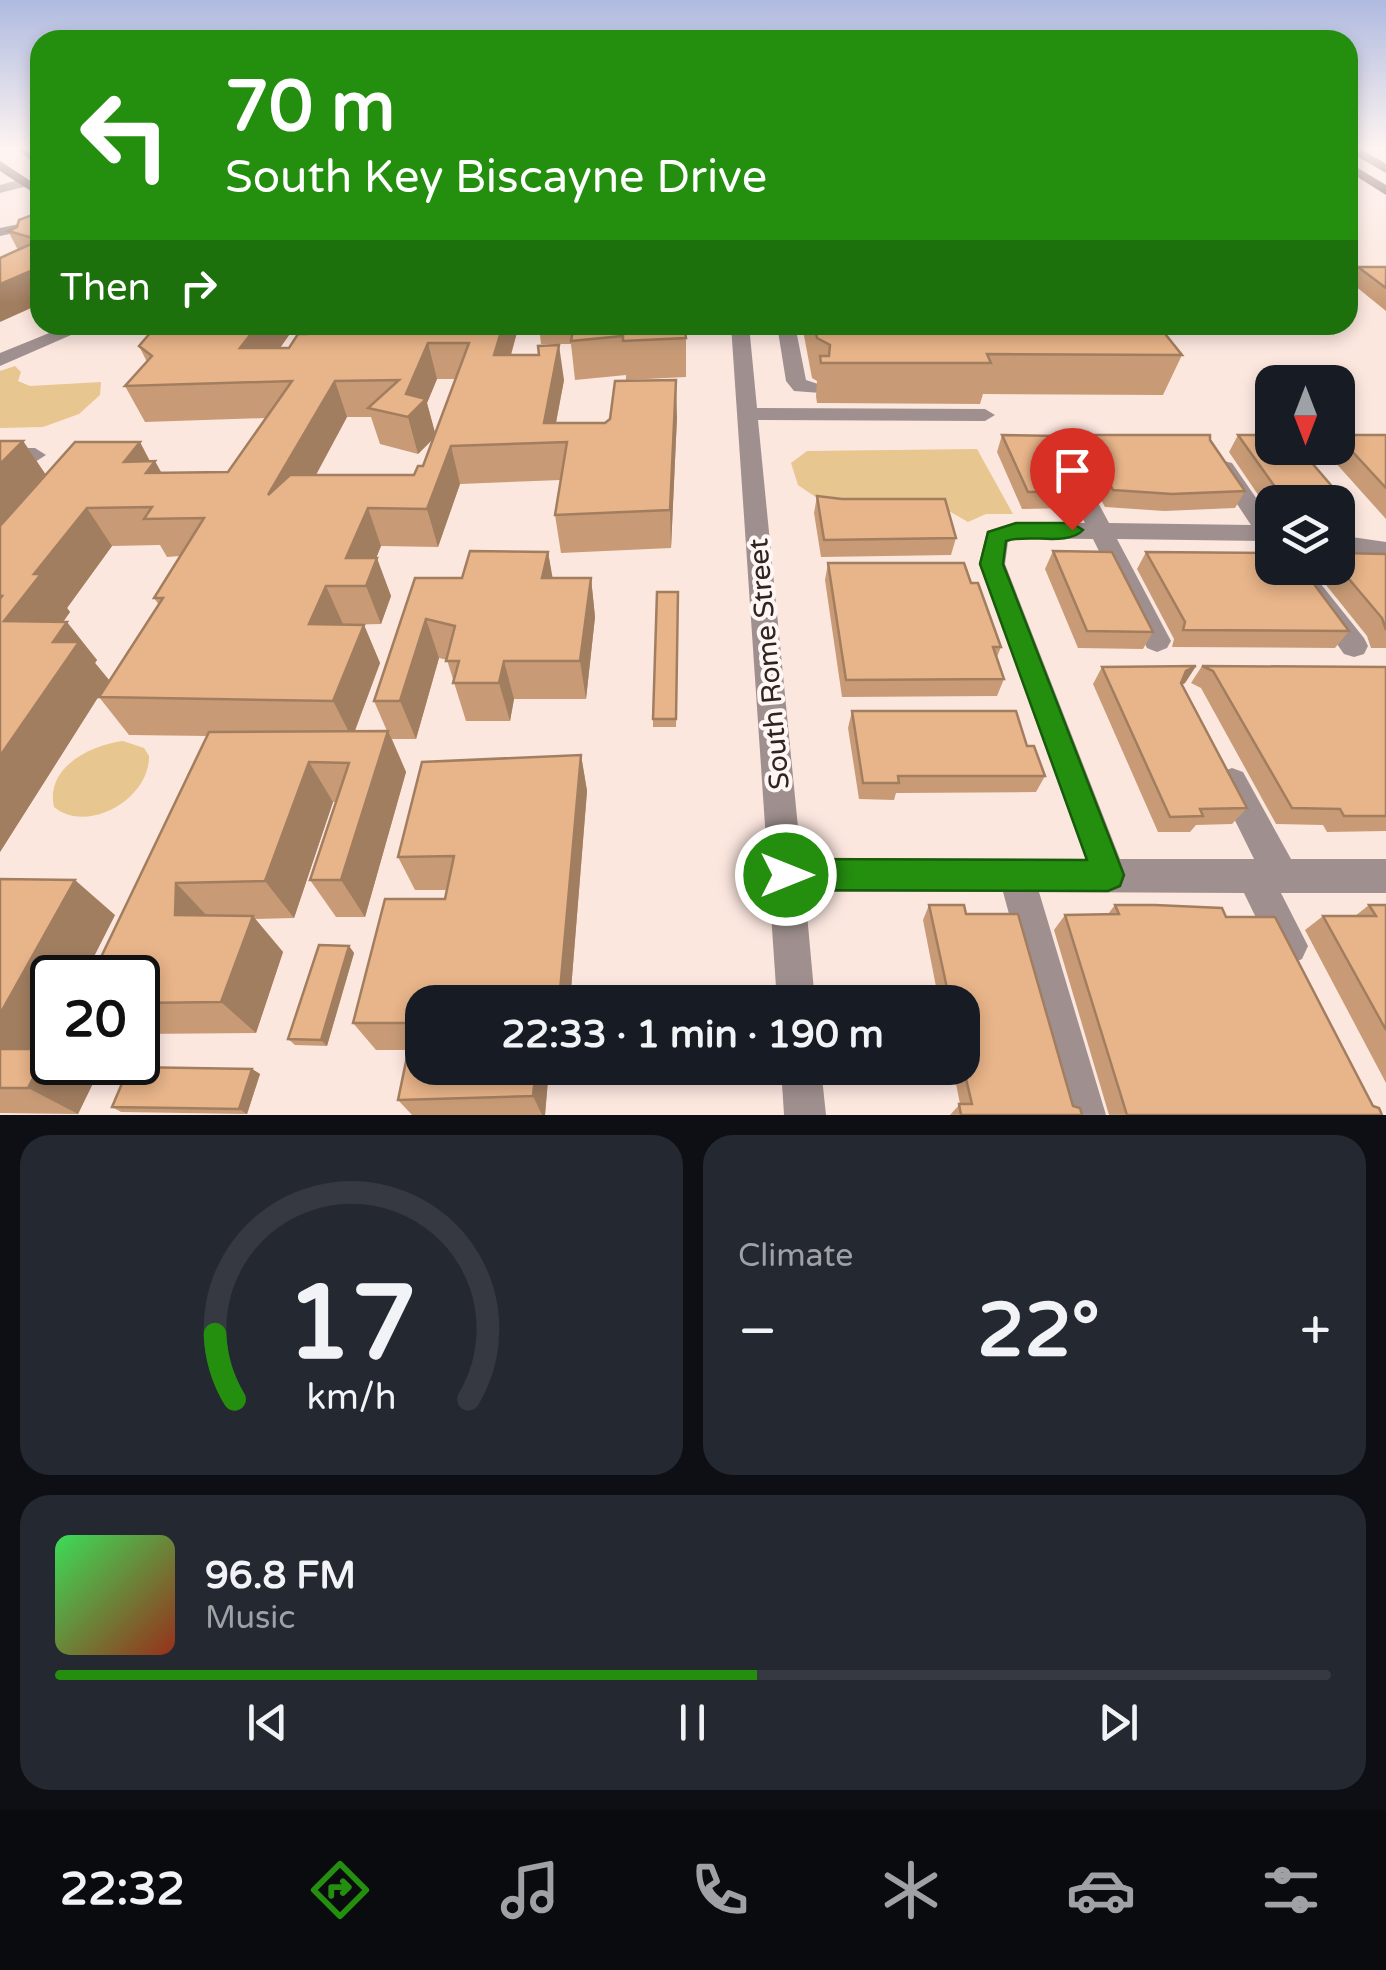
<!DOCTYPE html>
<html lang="en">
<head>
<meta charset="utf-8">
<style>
  body { margin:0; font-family:"Varela Round",sans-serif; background:#242831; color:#f1f3f6; height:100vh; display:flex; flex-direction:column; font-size:38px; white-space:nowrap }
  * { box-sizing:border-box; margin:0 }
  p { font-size:32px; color:#9ea1a6 }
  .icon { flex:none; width:55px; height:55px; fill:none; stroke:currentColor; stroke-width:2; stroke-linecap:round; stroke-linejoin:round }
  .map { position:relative; height:1115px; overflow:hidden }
  .sheet { display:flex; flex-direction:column; gap:20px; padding:20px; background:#0d0f14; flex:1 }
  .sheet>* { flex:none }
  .guide { position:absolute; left:30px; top:30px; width:1328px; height:305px; border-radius:30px; box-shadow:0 5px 15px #0003; background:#248e0f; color:#fff; overflow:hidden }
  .needle { width:65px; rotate:180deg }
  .fabs { position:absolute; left:1255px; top:365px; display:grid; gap:20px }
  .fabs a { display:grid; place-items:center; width:100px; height:100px; border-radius:20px; background:#171b24; box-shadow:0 5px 15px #0003; font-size:50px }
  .speed { position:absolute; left:30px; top:955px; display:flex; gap:20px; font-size:50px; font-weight:700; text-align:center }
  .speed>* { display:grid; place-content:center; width:130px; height:130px; border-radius:50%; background:#171b24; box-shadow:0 5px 15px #0003; line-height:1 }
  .speed .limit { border:5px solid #111; border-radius:15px; background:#fff; color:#111 }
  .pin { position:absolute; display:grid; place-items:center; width:85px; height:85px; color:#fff; margin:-102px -42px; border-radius:50% 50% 50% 0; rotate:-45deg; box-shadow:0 0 10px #0007 }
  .pin .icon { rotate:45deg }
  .me { position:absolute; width:110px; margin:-55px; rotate:90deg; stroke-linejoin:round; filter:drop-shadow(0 0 8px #0008) }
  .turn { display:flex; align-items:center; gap:35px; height:210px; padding:0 30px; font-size:45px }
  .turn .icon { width:130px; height:130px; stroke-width:2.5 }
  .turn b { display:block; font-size:70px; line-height:85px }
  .then { display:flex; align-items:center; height:95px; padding:0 30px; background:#0003; gap:20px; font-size:38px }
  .big { font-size:75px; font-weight:800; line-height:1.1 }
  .sheet .card { flex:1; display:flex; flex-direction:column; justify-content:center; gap:15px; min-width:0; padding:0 35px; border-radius:30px; background:#242831 }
  .sheet .dial { align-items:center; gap:0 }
  .dial svg { height:260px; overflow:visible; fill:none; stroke:#363941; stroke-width:7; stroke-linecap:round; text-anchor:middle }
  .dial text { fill:#f1f3f6; stroke:none }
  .song { display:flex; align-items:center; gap:30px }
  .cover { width:120px; height:120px; border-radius:15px; background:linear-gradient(135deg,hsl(130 70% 55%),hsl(10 70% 35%)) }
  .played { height:10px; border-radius:5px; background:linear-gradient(90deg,#248e0f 55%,#363941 55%) }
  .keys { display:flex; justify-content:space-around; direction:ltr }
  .heat { display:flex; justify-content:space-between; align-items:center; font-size:55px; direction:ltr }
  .sheet .tiles { flex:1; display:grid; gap:20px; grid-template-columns:1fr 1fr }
  .card:last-child { grid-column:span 2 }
  .trip { position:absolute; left:405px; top:985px; width:575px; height:100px; border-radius:30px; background:#171b24; box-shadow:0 5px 15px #0003; font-weight:800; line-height:100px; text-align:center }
  .tab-bar { display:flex; height:160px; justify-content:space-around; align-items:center; background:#090b0e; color:#9ea1a6 }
  .tab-bar .icon { width:70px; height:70px }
  .tab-bar .active { color:#248e0f }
  .tab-bar b { font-size:45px; color:#f1f3f6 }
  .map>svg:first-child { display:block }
  .green { fill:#e7c68f }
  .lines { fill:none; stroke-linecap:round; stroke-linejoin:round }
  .minor { fill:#9f908f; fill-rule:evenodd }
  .major { fill:#5f4645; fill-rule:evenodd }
  .wall { fill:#c89b76; fill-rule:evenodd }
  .shaded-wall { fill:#a27e60 }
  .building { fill:#e8b489; stroke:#a27e60; stroke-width:2.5; fill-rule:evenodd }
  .route { fill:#248e0f; stroke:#175c0a; stroke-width:2.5 }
  .labels { text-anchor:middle; stroke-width:8; stroke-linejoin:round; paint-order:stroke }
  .street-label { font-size:28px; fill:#30241f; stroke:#fef7f5 }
</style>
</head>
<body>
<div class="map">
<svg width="1386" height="1115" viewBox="0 0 1386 1115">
  <rect width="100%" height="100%" fill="#fce7df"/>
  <g class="green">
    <path d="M15 366 21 372 18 381 30 386 101 382 100 395 79 414 43 427 0 428V371Z"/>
    <path d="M977 449 1013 514H986L968 522 949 511 934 508 817 498 798 485 791 463 807 451Z"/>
    <path d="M123 741 144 748 149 756C150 798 88 835 54 807 45 768 90 745 123 741Z"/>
  </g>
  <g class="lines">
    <g class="minor">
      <path d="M22 179 29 183 27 186 0 193V185Z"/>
      <path d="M28 222 40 225V233L28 230 0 236V228Z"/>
      <path d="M69 325H94L0 366V353Z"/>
      <path d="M731 325H749L757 408 985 409 995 415 985 421 758 420 801 858 1086 859 979 564 987 531 1016 522 1085 523 1052 457 1055 452H1071L1109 523 1251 525 1213 468 1224 461 1232 463 1272 521V546L1262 541 1117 539 1171 641 1167 648 1157 652 1147 648 1093 539 1018 538 1008 542 1005 564 1120 859H1254L1216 782 1221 772 1232 768 1243 772 1291 859H1386V893H1281L1308 946 1302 959 1289 965 1276 959 1244 893 1039 892 1106 1115H1064L1003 892H805L815 1002H777Z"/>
      <path d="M777 325H795L806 380 821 385V393L794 391 786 381Z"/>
      <path d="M0 448H35L46 455 35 462H0Z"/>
      <path d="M1338 535 1386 542V560L1338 551Z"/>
      <path d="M1283 568H1308L1364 638 1368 646 1364 654 1354 657 1344 654Z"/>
      <path d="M781 1068H821L826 1115H784Z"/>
    </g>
    <g class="major">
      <path d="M16 147H29L40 158V169Z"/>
      <path d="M1348 147H1358L1386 164V173L1348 151Z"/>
      <path d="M0 161 40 187V197L0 171Z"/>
      <path d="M1348 162 1386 185V195L1348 171Z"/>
    </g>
  </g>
  <g class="wall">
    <path d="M40 212V304L18 250 8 231 17 227Z"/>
    <path d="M1358 267H1386V311L1349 281Z"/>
    <path d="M157 325H519L511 355 564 380 556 423H605L677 417 671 548 561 553 555 515 561 480 460 484 438 547 381 546 376 558 391 596 381 624 343 625H364L380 663 355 731H387L374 701 415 578H462L548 552 552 578H591L595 617 586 699H514L510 721H466L447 660 439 658 416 739H392L406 772 365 917H336L310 880 336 802H333L294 918 255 919 283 952 256 1033 138 1034V978L207 736 129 735 99 697 159 605 154 598 180 556 167 557 160 545 112 546 67 608 70 612 63 622 97 660 95 663 109 680 0 852V441H23L46 475 150 461 162 473 228 472 266 418 145 422 125 386 147 362 139 346ZM294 328H310L307 334 289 348H280ZM437 379H456L435 434 427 403ZM347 417H371L380 444 418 454 434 438 423 466 414 475H316Z"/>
    <path d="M539 325H684L686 338V377L626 380V375L575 380 571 344H541Z"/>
    <path d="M802 325H1158L1182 355 1163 395 983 394 980 404 817 403 816 396 817 381 812 378Z"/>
    <path d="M1002 435 1059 436 1056 444 1080 491 1073 508 1022 509 997 452Z"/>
    <path d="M1081 435 1210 440 1245 491 1235 508 1164 511 1105 507 1074 452Z"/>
    <path d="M1238 435 1336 491 1328 502H1272V508H1267L1229 452Z"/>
    <path d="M1338 435H1386V519L1325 451 1327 448H1338Z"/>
    <path d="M817 496 956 538 951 555 821 557 814 513Z"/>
    <path d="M1053 551 1153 632 1143 649 1078 648 1045 569Z"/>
    <path d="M1146 552 1349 631 1335 648 1172 647 1174 639 1137 569Z"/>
    <path d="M1338 553 1386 554V648H1371L1367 636 1314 570 1316 568H1338Z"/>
    <path d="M828 563 971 583 1001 647 997 657 1004 679 997 696 842 697 825 580Z"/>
    <path d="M678 592 676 727H653V719Z"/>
    <path d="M1196 666 1185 683 1182 685 1247 808 1232 824 1196 825 1190 832H1158L1093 684 1102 667Z"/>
    <path d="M1202 666 1386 667V831L1327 832 1323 825 1276 824 1201 688 1191 683Z"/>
    <path d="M852 711 1027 746 1045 776 1036 792 896 793 894 800 859 799 848 728Z"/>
    <path d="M581 755 587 791 570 1002H422V1068H549L545 1115H412L398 1100 408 1050H376L353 1023 445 899 447 890H415L398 857Z"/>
    <path d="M0 879 115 915 47 1049 96 1077 78 1114 0 1113Z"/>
    <path d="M929 905 966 914 1073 1106 1082 1115H950L960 1104 953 1068H962V1002H939L923 920Z"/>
    <path d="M1115 905 1373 1106 1382 1115H1109L1054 930 1065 915 1108 914Z"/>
    <path d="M1369 905H1386V1083L1305 930 1323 916H1355Z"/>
    <path d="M349 946 354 953 327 1046 295 1045 288 1039Z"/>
    <path d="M252 1069 260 1074 247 1114 121 1112 112 1107Z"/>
  </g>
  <g class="shaded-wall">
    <path d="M40 267V304L0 322V284Z"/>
    <path d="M258 325H293L294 328 255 383 240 348Z"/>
    <path d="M503 325H519L501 390 494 355Z"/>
    <path d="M428 343 437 379 427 403 436 436 418 454 408 417 406 394Z"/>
    <path d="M559 345 564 380 552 443 544 423Z"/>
    <path d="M676 380 677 417 671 548 670 510Z"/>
    <path d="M335 381 347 417 285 532 268 495Z"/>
    <path d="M23 441 50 481 0 538V464Z"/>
    <path d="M140 442 152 465 155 461 176 499 124 462Z"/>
    <path d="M451 446 460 484 438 547 427 509Z"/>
    <path d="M87 508 112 546 67 608 70 612 37 659 4 621 34 574Z"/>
    <path d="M368 508 381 546 365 586 346 558Z"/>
    <path d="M548 552 555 591 542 578Z"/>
    <path d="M377 558 391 596 381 624 366 586Z"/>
    <path d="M591 578 595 617 586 699 580 661Z"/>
    <path d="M326 586 343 624 328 662 309 624Z"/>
    <path d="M426 619 439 658 416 739 400 701Z"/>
    <path d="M67 622 97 660 95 663 109 680 0 852V756L53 642Z"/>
    <path d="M364 625 380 663 352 738 333 701Z"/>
    <path d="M504 661 514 699 510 721 499 683Z"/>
    <path d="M1196 666 1185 683 1175 688 1186 671Z"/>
    <path d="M388 731 406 772 365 917 341 880Z"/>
    <path d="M581 755 587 791 570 1002H559Z"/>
    <path d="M309 762 333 802 294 918 265 881Z"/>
    <path d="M75 880 115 915 83 978H52V1038L33 1076 0 1058V1014Z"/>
    <path d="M176 883 211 920 175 915Z"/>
    <path d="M253 916 283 952 256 1033 221 1002Z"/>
    <path d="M349 946 354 953 327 1046 321 1040Z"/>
    <path d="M48 1049 52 1052V1062H71L96 1077 78 1114 28 1088Z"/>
    <path d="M536 1068H549L545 1115H542L533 1096Z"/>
    <path d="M252 1069 260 1074 247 1114 239 1109Z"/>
  </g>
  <g class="building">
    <path d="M40 212V240L8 231 17 227 19 220Z"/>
    <path d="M40 240V267L0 284V258Z"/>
    <path d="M1358 267H1386V288Z"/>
    <path d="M157 325H258L240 348H289L298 334H307L312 325H503L494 355H539L538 346 559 345 544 423H605L610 419 615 381 676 380 670 510 555 515 567 442 451 446 427 509 368 508 346 558H377L366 586H326L309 624 364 625 333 701 99 697 163 598H154L204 518 144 519 152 507 87 508 34 574H41L4 621 67 622 53 642H79L0 756V599L2 596H0V526L75 442H140L124 462 155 461 146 473 228 472 292 381 125 386 152 356 139 346ZM428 343H469L423 466H418L414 475H290L268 495 335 381 399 380 368 408 408 417 426 399 406 394Z"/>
    <path d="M574 325H684L686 338 623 341V336L571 341Z"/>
    <path d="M814 325H1158L1182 355 987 354 991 363H821L820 356H829L830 345 817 338Z"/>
    <path d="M1002 435 1059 436 1055 442 1080 491 1028 492Z"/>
    <path d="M1081 435H1210V440L1245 491 1172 494 1113 490Z"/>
    <path d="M1238 435H1272V448H1299L1336 491H1278Z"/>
    <path d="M1338 435H1386V488L1338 436Z"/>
    <path d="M0 441H23L0 464Z"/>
    <path d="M817 496 842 499H945L956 538 824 540Z"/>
    <path d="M470 551 548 552 542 578H591L580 661H504L499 683H453L459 661H446L455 626 426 619 400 701H374L415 578H462Z"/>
    <path d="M1053 551 1112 552 1153 632 1087 631Z"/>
    <path d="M1146 552 1272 553V568H1302L1349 631 1183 630 1185 622Z"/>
    <path d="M1338 553 1386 554V630L1382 618 1338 566Z"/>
    <path d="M828 563H964L971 583H978L1001 647H993L1004 679 846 680Z"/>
    <path d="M657 592H678L676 719H653Z"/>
    <path d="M1196 666 1186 671 1181 683 1247 808 1200 809 1203 816 1170 817 1102 667Z"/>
    <path d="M1202 666 1386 667V816H1344L1340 809 1292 808 1213 671Z"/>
    <path d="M852 711H1016L1027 746H1034L1045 776H898L899 783H863Z"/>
    <path d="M388 731 341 880H310L349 763 309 762 265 881 176 883 175 915 253 916 221 1002 138 1003V978H91L209 732Z"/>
    <path d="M581 755 559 1002H422V1068H536L533 1096 398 1100 414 1023H353L385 899H445L454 856 398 857 422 762Z"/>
    <path d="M0 879 75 880 0 1014Z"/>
    <path d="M929 905H964L966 914H1018L1073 1106 1080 1108 1082 1115H961L959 1104H972L962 1062V1002H950Z"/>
    <path d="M1115 905H1155L1222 908 1226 917H1275L1373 1106 1379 1108 1382 1115H1127L1065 915 1119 914Z"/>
    <path d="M1369 905H1386V1030L1323 916H1376Z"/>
    <path d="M319 945 349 946 321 1040 288 1039Z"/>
    <path d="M0 1049H48L28 1088H0Z"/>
    <path d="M129 1067 252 1069 239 1109 112 1107Z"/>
  </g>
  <linearGradient id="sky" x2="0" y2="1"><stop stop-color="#afbae0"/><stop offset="0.49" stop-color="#fef4f1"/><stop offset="1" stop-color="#fef4f1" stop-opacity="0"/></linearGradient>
  <rect width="1386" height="303" fill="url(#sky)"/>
  <path class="route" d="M1016 523H1072L1083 530C1067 547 1029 533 1006 541L1003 564 1124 875 1120 886 1108 891 786 890 774 886 770 875 774 864 786 859 1087 860 980 564 988 532Z"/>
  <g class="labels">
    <g class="street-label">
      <text transform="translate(768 664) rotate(-95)" y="10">South Rome Street</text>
    </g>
  </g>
</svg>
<div class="fabs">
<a><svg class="needle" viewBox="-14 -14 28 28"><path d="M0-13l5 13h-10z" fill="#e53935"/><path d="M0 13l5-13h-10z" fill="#9ea1a6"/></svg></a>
<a><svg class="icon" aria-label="layers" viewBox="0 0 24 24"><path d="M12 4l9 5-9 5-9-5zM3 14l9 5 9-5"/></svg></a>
</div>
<div class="speed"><div class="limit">20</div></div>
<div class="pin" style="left:1072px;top:530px;background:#d93025"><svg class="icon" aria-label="arrive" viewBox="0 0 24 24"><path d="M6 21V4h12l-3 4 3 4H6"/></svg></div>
<svg class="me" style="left:786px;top:875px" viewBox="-20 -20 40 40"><circle r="17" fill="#248e0f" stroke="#fff" stroke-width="3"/><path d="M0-11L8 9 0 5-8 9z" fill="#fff"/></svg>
<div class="trip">22:33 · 1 min · 190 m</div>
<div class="guide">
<div class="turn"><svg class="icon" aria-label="left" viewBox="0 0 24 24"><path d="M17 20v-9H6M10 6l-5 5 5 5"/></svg><div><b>70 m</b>South Key Biscayne Drive</div></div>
<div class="then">Then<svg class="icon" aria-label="right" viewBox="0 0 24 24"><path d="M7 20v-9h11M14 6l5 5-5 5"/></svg></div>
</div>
</div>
<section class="sheet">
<div class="tiles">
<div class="card dial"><svg viewBox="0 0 100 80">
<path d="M14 69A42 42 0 1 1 86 69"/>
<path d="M14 69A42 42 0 0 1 8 49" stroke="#248e0f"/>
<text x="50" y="56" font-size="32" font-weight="700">17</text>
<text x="50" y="72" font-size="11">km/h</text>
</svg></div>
<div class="card"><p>Climate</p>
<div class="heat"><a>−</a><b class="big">22°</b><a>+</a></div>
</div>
<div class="card">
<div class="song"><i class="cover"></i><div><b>96.8 FM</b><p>Music</p></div></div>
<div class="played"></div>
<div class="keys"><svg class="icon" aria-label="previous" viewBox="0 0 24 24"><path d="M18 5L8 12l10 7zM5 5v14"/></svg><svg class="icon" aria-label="pause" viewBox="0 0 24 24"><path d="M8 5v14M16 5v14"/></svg><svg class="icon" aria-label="next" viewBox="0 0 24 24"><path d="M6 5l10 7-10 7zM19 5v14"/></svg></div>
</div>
</div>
</section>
<nav class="tab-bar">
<b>22:32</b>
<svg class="icon active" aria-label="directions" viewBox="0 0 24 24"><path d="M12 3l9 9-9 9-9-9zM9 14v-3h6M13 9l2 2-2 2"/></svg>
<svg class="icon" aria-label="music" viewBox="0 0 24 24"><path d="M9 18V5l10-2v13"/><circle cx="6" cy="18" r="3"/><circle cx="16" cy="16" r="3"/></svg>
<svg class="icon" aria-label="phone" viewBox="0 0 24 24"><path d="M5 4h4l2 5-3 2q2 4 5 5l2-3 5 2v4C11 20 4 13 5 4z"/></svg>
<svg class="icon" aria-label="climate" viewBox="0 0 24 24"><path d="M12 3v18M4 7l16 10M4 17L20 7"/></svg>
<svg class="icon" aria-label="car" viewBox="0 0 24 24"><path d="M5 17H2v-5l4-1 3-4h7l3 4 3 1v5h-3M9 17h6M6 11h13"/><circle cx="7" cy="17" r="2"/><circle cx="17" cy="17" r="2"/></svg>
<svg class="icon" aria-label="filters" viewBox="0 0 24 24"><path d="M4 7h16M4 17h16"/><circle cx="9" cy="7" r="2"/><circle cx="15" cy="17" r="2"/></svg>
</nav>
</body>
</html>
